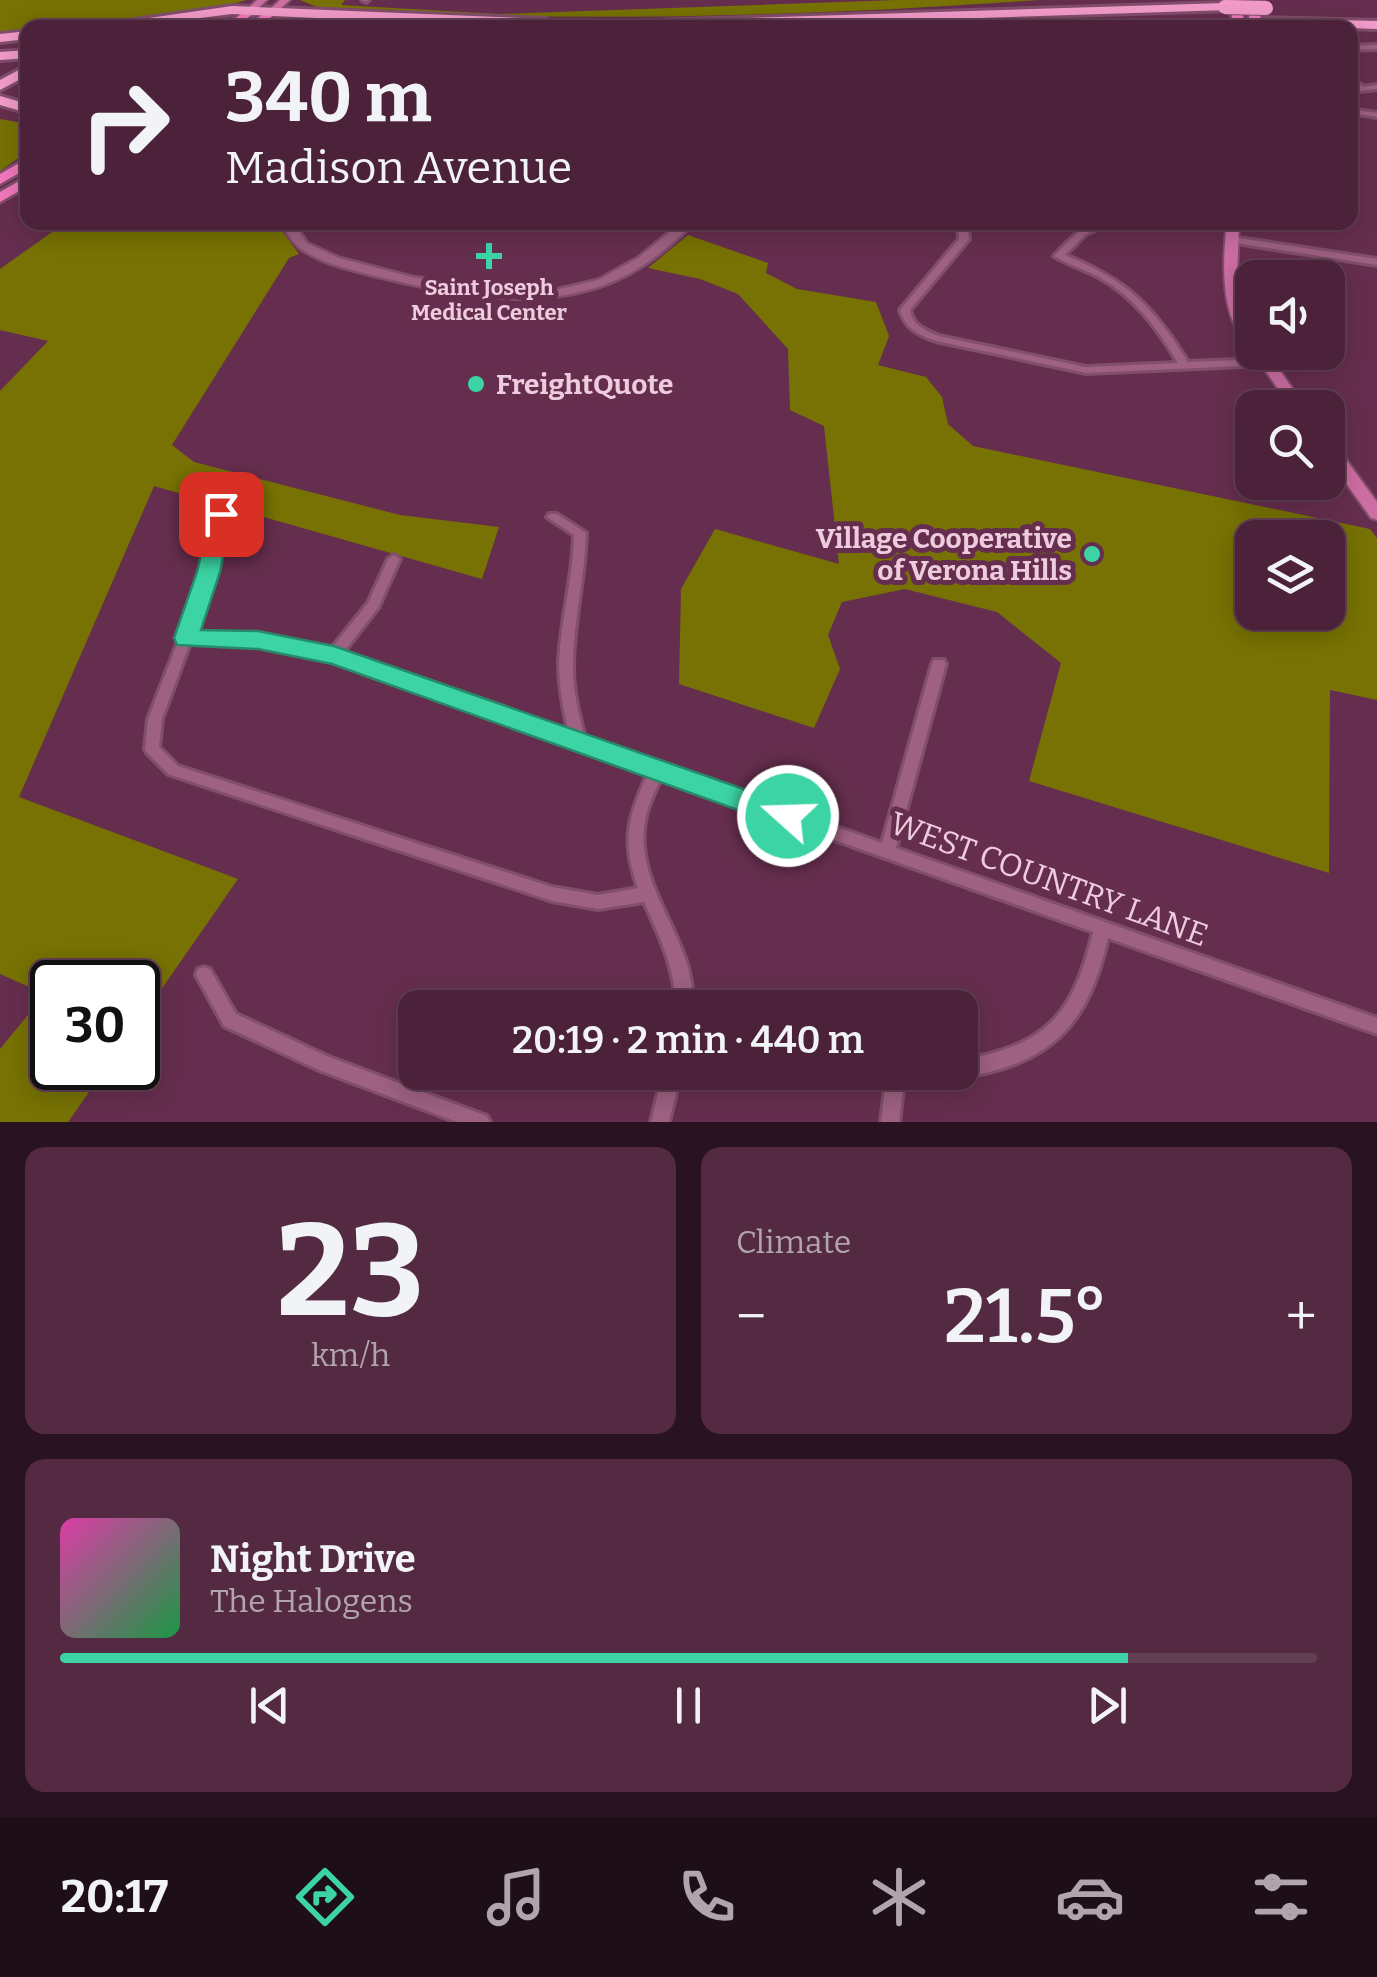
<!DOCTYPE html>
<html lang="en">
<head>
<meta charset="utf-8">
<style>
  body { margin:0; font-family:Bitter,serif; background:#532a42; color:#f1f3f6; height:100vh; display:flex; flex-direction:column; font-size:38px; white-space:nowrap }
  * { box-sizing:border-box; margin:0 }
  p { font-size:32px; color:#b2a4af }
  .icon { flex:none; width:55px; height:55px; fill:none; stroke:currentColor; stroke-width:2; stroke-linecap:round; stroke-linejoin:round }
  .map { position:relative; height:1122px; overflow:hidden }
  .side { display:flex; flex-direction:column; gap:25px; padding:25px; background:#2a1320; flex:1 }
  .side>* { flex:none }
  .banner { position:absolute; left:20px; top:20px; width:1338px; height:210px; border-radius:20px; box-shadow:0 5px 25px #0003,0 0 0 2px #633f54; background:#4c223a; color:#f1f3f6; overflow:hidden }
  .tools { position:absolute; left:1235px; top:260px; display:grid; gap:20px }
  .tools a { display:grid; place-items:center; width:110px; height:110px; border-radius:20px; background:#4c223a; box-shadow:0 5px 25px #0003,0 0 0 2px #633f54; font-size:50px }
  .speed { position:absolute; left:30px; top:960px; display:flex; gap:20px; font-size:50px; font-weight:700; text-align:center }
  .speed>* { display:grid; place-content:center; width:130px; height:130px; border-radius:50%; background:#4c223a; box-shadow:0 5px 25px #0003,0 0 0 2px #633f54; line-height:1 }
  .speed .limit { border:5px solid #111; border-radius:15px; background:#fff; color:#111 }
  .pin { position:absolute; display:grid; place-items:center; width:85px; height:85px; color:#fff; margin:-42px; border-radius:20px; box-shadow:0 5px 15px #0006 }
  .me { position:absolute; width:110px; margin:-55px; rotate:290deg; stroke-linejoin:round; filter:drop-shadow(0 0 8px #0008) }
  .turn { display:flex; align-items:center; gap:35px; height:210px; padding:0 40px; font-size:45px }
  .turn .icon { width:130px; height:130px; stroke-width:2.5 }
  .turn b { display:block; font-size:70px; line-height:85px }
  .big { font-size:75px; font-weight:600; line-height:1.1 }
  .side .card { flex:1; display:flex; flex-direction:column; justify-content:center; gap:15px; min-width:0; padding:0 35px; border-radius:20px; background:#532a42 }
  .side .dial { align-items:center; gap:0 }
  .dial b { font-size:130px; line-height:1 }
  .song { display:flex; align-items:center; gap:30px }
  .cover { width:120px; height:120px; border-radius:15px; background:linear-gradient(135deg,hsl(320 70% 55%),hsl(140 70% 35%)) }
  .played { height:10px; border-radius:5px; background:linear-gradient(90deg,#3cd4a4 85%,#633f54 85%) }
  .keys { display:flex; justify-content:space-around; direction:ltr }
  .heat { display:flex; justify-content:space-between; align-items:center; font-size:55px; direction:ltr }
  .side .tiles { flex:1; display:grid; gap:25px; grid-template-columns:1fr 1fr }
  .card:last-child { grid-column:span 2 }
  .trip { position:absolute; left:398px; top:990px; width:580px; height:100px; border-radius:20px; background:#4c223a; box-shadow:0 5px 25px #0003,0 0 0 2px #633f54; font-weight:600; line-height:100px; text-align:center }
  .tabs { display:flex; height:160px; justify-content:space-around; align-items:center; background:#1e0e17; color:#b2a4af }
  .tabs .icon { width:70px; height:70px }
  .tabs .on { color:#3cd4a4 }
  .tabs b { font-size:45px; color:#f1f3f6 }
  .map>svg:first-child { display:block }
  .green { fill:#777203; fill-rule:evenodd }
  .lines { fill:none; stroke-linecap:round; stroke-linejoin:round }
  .minor-casing { stroke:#814e6b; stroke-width:6 }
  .tertiary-casing { stroke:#814e6b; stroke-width:5 }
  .secondary-casing { stroke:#814e6b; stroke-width:4 }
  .primary-casing { stroke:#814e6b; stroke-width:5 }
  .motorway-casing { stroke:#814e6b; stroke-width:6 }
  .minor { fill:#9e6182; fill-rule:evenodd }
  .tertiary { fill:#9e6182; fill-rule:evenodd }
  .secondary { fill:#cd6ea3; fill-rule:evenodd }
  .primary { fill:#f178bc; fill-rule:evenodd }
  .motorway { fill:#f29bca; fill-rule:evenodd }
  .motorway-bridge-casing { stroke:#814e6b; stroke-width:16; stroke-linecap:butt }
  .motorway-bridge { stroke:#f29bca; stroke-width:14 }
  .route { fill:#3cd4a4; stroke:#278a6b; stroke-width:2.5 }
  .poi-dot { fill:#3cd4a4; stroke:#662e4e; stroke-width:4 }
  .labels { text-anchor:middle; stroke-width:10; stroke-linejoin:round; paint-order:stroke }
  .far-poi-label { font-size:22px; font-weight:bold; fill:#efccdd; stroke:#662e4e }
  .poi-label { font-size:28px; font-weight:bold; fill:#efccdd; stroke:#662e4e; text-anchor:start }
  .near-street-label { font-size:32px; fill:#efccdd; stroke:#662e4e }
</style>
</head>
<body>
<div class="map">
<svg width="1377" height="1122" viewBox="0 0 1377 1122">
  <rect width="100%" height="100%" fill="#662e4e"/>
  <g class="green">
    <path d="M0 0H246C190 19 88 28 28 28L27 32 0 36Z"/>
    <path d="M300 0H345L341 5 499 14 897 0H1039C800 17 562 23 322 9Z"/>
    <path d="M277 13 521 23 256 28Z"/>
    <path d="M0 119 28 124 27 152 0 171Z"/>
    <path d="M89 223H276L299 254 289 258 172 445 194 462 400 515 499 527 482 579 154 486 19 797 238 879 138 1023V982H52V1068H106L68 1122H0V1049L45 994 0 974V391L48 341 0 330V269L62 225Z"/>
    <path d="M688 235 768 263 766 273 797 289 876 302 889 336 878 365 926 377 942 397 948 424 973 446 1370 529 1377 538V700L1330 690 1329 873 1029 781 1061 663 997 612 905 589 842 602 828 635 840 669 814 728 679 684 681 589 715 529 839 564 824 426 790 410 788 349 738 294 700 279 648 268ZM1252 538H1328V612H1252Z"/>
  </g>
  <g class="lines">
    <defs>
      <g id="minor">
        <path d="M362 0H369L366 2Z"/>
        <path d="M1377 45V49L1350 50V46Z"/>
        <path d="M1350 78 1364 87 1377 85V89L1359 91 1350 84Z"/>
        <path d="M1350 109 1377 113V117L1350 113Z"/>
        <path d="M651 222H670L688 228 683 231Z"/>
        <path d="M958 222H967L969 239 910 310C913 326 925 330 939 336L1086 367 1178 363C1157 328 1134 296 1097 276 1083 269 1067 264 1054 256 1073 236 1084 222 1113 222L1086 234 1065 255C1127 280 1153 306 1188 362L1265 359 1270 362 1265 365 1086 373 936 341C919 335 905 329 900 310L959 239Z"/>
        <path d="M1232 237 1377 259V265L1229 242V238Z"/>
        <path d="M221 510 227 514 205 603 194 633 258 635 331 649 368 603 388 559 394 555 400 559 378 608 343 653 569 733C563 709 559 686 559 662 561 619 573 578 574 535L547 517 549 514H557L586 533C585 578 573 622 573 668 573 692 579 715 585 738L882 843 932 664 934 660H944L946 664 896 848 1377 1018V1034L1108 938C1087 1028 1051 1063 960 1078L953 1072H960V1060C1046 1046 1073 1016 1093 932L661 778C655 792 647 806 645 821 636 873 671 915 686 961 691 977 693 992 694 1008H676C675 968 660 937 644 902L598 909 552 901 168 774 147 753 145 749 148 719 193 603 215 514ZM190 643 258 645 333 660 648 773C628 817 621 841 638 888L598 895 552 887 178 766 159 747 162 719Z"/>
        <path d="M204 967 210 969 236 1014 329 1057 487 1116 490 1122H457L319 1070 224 1026 196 975 198 969Z"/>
        <path d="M663 1072H681L669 1122H651Z"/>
        <path d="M887 1072H905L899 1122H881Z"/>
      </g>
      <path id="tertiary" d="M282 222H293L307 243 339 258 412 277 511 291 559 289 598 280 638 258 682 222H694C666 252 631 278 592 289 520 310 442 292 371 275 349 269 325 264 306 252 294 245 287 235 282 222Z"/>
      <g id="secondary">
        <path d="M257 0H267L253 13H247V9Z"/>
        <path d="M280 0H290L277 12H271V8Z"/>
        <path d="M1227 222H1239L1237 283 1252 327V344C1218 326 1223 255 1227 222Z"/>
        <path d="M1252 351 1267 352 1306 408H1291Z"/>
        <path d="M1328 442 1334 443 1377 502V520L1371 518 1328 458Z"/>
      </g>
      <g id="primary">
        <path d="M1233 0H1243V28H1231Z"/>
        <path d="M1251 0H1261L1260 28H1248Z"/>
        <path d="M250 8 255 11 254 13 234 28H221Z"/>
        <path d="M270 8 279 10 259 28H246Z"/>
        <path d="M28 158V168L0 184V174Z"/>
        <path d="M28 176V186L0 202V192Z"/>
      </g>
      <g id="motorway">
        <path d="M1225 3 1229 4V10L669 28H523L232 14 120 28H80L232 6 546 19 552 24Z"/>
        <path d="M1259 18 1377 21V29L1263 25 1257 21Z"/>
        <path d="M1003 22 1085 24 1091 28H998Z"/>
        <path d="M28 31V39L0 42V34Z"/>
        <path d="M28 50V58L0 60V52Z"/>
        <path d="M28 65V75L0 90V80Z"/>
        <path d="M0 96 28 104V113L0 105Z"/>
      </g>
    </defs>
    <use href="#minor" class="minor-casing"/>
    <use href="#tertiary" class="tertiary-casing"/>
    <use href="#secondary" class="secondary-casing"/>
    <use href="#primary" class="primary-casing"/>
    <use href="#motorway" class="motorway-casing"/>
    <use href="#minor" class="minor"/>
    <use href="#tertiary" class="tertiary"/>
    <use href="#secondary" class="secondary"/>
    <use href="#primary" class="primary"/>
    <use href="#motorway" class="motorway"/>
    <defs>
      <path id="motorway-bridge" d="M1225 7 1266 8"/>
    </defs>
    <use href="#motorway-bridge" class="motorway-bridge-casing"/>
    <use href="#motorway-bridge" class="motorway-bridge"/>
  </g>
  <path class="route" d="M221 507 232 514 220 572 201 630 258 631 334 646 798 808 802 816 798 824 788 828 332 664 258 649 177 645 174 638 197 572 210 514Z"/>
  <g class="poi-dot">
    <path d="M484 241h10v10h10v10h-10v10h-10v-10h-10v-10h10z"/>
    <circle cx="476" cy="384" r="10"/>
    <circle cx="1092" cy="554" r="10"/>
  </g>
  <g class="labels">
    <g class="far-poi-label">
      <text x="489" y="295">Saint Joseph<tspan x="489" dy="25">Medical Center</tspan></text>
    </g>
    <g class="poi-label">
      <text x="496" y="394">FreightQuote</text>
      <text x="1072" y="548" text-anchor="end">Village Cooperative<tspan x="1072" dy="32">of Verona Hills</tspan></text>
    </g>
    <g class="near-street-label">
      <text transform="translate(1049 879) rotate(20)" y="11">WEST COUNTRY LANE</text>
    </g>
  </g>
</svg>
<div class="tools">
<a><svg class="icon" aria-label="sound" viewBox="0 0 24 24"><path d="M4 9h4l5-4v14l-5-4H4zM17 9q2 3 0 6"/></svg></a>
<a><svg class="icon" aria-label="search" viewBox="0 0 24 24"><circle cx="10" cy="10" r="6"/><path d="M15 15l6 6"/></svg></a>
<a><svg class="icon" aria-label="layers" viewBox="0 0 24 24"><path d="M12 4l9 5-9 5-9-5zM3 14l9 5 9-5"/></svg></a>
</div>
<div class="speed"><div class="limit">30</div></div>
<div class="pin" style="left:221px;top:514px;background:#d93025"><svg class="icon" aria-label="arrive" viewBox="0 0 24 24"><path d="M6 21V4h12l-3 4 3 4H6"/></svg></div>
<svg class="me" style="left:788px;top:816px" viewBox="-20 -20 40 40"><circle r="17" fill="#3cd4a4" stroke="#fff" stroke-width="3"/><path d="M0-11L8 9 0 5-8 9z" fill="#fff"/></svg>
<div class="trip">20:19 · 2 min · 440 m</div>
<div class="banner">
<div class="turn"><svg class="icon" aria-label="right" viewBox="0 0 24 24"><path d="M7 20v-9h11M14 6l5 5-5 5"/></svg><div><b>340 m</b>Madison Avenue</div></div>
</div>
</div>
<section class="side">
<div class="tiles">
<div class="card dial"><b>23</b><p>km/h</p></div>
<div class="card"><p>Climate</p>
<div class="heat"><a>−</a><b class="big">21.5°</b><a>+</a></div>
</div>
<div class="card">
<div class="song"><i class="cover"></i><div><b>Night Drive</b><p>The Halogens</p></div></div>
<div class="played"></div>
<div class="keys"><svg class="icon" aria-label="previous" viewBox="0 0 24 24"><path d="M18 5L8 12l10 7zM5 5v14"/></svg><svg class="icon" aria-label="pause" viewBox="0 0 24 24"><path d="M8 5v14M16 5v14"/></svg><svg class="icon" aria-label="next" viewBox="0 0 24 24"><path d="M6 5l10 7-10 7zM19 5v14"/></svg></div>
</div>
</div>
</section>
<nav class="tabs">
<b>20:17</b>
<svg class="icon on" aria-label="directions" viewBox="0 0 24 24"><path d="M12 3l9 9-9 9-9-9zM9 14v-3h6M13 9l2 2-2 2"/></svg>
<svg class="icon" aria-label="music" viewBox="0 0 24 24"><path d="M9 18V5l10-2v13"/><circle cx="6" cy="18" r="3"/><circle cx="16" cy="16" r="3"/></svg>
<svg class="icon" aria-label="phone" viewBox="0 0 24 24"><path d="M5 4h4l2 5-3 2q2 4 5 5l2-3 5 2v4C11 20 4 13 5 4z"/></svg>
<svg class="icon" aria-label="climate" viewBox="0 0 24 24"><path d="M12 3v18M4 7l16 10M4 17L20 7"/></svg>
<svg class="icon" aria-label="car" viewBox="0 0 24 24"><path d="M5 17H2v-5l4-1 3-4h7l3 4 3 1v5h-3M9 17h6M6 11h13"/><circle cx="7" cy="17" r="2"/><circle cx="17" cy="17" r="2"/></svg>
<svg class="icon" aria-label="filters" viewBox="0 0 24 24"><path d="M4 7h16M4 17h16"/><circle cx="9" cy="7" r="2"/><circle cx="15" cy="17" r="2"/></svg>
</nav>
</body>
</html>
